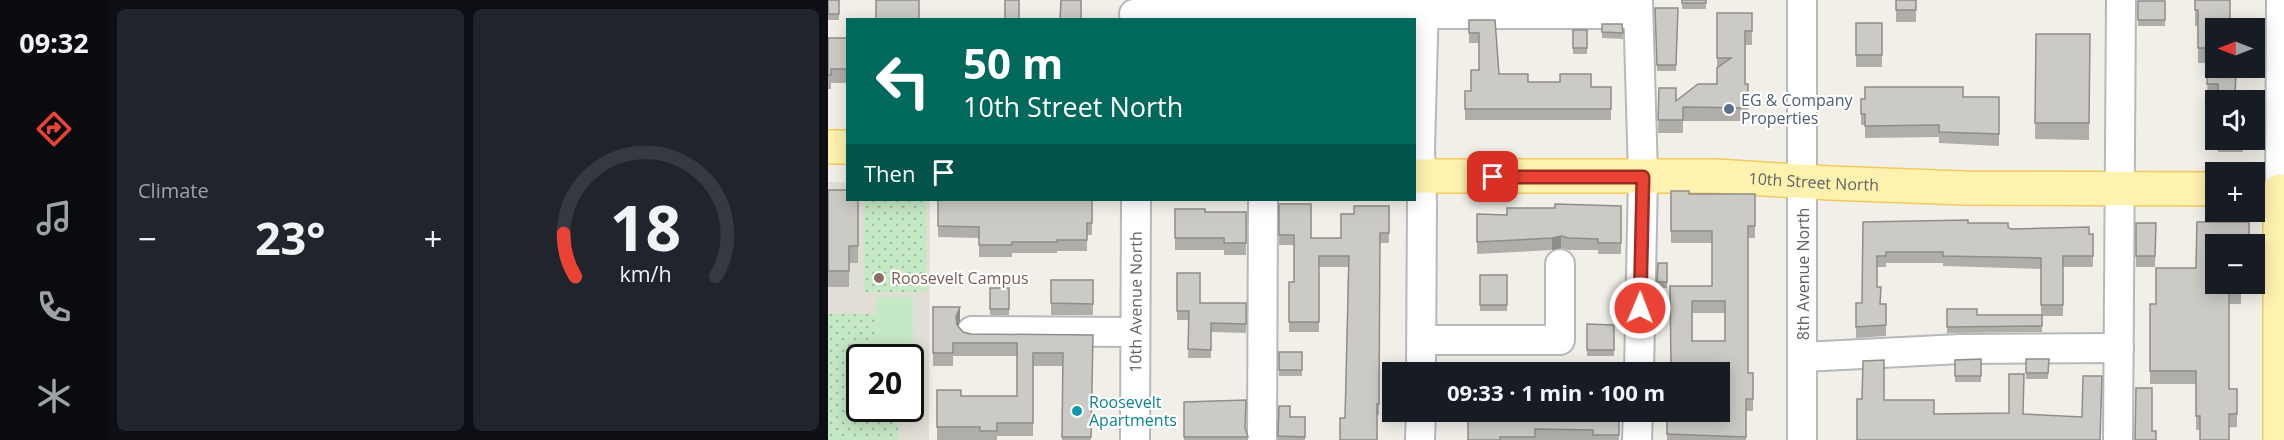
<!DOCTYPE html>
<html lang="en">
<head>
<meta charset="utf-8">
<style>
  body { margin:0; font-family:"Open Sans",sans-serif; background:#20242c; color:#f1f3f6; height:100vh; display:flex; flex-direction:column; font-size:22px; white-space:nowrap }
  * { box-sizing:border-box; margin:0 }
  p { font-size:20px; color:#9ea1a6 }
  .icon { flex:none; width:33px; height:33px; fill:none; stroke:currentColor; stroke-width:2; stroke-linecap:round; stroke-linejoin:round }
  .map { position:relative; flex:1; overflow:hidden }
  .drawer { display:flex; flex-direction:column; gap:9px; padding:9px; background:#0d0f14; width:720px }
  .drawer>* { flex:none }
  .hud { position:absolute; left:18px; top:18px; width:570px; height:183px; border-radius:0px; box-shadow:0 3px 15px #0003; background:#00695c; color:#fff; overflow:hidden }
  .needle { width:39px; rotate:270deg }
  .tools { position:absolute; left:1377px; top:18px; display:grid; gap:12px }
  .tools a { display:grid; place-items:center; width:60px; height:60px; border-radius:0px; background:#171b24; box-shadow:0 3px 15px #0003; font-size:30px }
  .speed { position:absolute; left:18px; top:344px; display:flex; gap:12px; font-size:30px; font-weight:700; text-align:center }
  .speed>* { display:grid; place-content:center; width:78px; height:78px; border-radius:50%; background:#171b24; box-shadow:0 3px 15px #0003; line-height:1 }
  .speed .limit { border:3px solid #111; border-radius:9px; background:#fff; color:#111 }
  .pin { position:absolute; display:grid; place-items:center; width:51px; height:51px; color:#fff; margin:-26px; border-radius:12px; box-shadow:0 3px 9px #0006 }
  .me { position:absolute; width:66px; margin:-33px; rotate:1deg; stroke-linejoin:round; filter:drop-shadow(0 0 4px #0008) }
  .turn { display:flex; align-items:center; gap:21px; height:126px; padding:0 18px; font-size:27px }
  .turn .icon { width:78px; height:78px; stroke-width:2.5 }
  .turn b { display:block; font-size:42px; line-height:51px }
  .then { display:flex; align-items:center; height:57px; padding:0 18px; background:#0003; gap:12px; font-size:22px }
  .big { font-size:45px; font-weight:700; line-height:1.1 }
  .drawer .tile { flex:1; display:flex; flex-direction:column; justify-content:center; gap:9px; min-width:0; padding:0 21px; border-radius:9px; background:#20242c }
  .drawer .dial { align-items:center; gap:0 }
  .dial svg { height:156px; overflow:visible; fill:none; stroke:#363941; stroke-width:7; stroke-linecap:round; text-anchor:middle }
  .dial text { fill:#f1f3f6; stroke:none }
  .heat { display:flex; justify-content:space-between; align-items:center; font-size:33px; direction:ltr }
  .drawer .tiles { flex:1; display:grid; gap:9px; grid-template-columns:repeat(2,1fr) }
  .trip { position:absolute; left:554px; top:362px; width:348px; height:60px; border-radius:0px; background:#171b24; box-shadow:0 3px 15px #0003; font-weight:700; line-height:60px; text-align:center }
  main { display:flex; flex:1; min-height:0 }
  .tabs { display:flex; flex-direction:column; width:108px; justify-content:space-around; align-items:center; background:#090b0e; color:#9ea1a6 }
  .tabs .icon { width:42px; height:42px }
  .tabs .current { color:#ea4335 }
  .tabs b { font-size:27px; color:#f1f3f6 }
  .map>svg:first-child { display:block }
  .education { fill:#e1ded6; fill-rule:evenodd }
  .green { fill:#c5e8c5 }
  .park { fill:url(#park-dots) }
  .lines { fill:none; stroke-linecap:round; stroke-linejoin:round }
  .minor-casing { stroke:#b5b8bc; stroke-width:32 }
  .major-casing { stroke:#f2c960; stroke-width:36 }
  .minor { stroke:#fff; stroke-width:28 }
  .major { stroke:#fff2af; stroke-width:33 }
  .wall { fill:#afaea9; fill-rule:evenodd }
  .shaded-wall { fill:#8f8d8a }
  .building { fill:#cccac5; stroke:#8f8d8a; stroke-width:1.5; fill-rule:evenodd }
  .route-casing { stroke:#982c22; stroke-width:15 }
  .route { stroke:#ea4335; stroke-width:10 }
  .service-dot { fill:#5c6f8a; stroke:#fff; stroke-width:2 }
  .education-dot { fill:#8d6e63; stroke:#fff; stroke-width:2 }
  .culture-dot { fill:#0f9aa8; stroke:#fff; stroke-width:2 }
  .labels { text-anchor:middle; stroke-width:4.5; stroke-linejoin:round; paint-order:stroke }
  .service-label { font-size:16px; fill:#4e5e75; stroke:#fff; text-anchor:start }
  .street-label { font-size:16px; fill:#5f6368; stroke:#fff }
  .education-label { font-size:16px; fill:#785e54; stroke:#fff; text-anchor:start }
  .culture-label { font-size:16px; fill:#0d838f; stroke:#fff; text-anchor:start }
</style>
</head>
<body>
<main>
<nav class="tabs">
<b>09:32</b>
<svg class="icon current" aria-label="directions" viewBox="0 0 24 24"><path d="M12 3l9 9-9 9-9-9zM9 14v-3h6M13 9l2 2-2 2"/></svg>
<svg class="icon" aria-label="music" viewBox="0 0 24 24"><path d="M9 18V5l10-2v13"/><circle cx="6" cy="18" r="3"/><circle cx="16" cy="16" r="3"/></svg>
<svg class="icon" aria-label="phone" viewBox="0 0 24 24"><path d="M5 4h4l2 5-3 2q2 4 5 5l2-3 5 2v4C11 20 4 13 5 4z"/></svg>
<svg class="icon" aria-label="climate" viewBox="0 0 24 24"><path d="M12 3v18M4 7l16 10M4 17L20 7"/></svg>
</nav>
<section class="drawer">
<div class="tiles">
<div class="tile"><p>Climate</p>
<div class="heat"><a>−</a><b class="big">23°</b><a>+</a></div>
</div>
<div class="tile dial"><svg viewBox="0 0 100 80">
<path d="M14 69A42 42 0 1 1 86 69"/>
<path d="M14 69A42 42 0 0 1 8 47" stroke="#ea4335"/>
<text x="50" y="56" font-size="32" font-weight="700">18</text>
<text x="50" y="72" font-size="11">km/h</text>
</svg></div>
</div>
</section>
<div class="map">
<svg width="1456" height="440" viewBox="0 0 1456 440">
  <defs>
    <pattern id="park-dots" width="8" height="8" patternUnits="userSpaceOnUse" patternTransform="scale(1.5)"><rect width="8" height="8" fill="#c5e8c5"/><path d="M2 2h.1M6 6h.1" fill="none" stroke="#a3c0a4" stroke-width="1.8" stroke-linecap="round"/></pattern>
  </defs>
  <rect width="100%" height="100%" fill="#f1efe8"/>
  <path class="education" d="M0 182H19L20 200H102L101 440H0ZM32 357H82V408H32Z"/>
  <path class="green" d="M49 297H85V358L48 357Z"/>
  <g class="park">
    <path d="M36 200H98V292H35Z"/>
    <path d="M0 314H49L48 357H32V408H70V440H0Z"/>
  </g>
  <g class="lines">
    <defs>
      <g id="minor">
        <path d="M810 0 815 177 811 372"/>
        <path d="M306 14H810"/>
        <path d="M1452 191 1453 0"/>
        <path d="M144 331 307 332"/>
        <path d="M594 340H732V264"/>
        <path d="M975 357 1132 349 1291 348"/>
        <path d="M593 372 594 203 592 148 596 0"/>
        <path id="s1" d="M307 440 308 200"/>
        <path d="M434 440 435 200"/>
        <path d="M592 440 593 411"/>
        <path d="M809 440 810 411"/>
        <path d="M974 440V0"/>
        <path d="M1290 440 1293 0"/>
      </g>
      <g id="major">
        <path d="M0 147H20"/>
        <path id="s2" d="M586 176H888L1002 183 1136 188 1388 189"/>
        <path d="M1452 191V440"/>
      </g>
    </defs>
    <use href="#minor" class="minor-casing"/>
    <use href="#major" class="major-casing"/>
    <use href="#minor" class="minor"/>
    <use href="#major" class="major"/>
  </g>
  <g class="wall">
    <rect x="0" y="0" width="11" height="20"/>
    <rect x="854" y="0" width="24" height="9"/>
    <rect x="1068" y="0" width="20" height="22"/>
    <path d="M1367 0 1388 28 1408 68 1390 99H1379L1380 63H1370V26H1367Z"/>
    <rect x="1310" y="1" width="27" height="25"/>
    <path d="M827 8H850L848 71H829Z"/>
    <path d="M889 13H924V45H917V84H920V121H855V133H830L831 88 848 101 889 84Z"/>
    <path d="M641 20H667L671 74 700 82 763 87H783V120H637V91H643L651 70V43H641Z"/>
    <rect x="1028" y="23" width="26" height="44"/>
    <path d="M774 24H794L795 39 774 38Z"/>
    <rect x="745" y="30" width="14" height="24"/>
    <path d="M1208 34H1262L1261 140 1207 139Z"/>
    <path d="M0 38H20V83H3V89H0Z"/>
    <path d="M1135 97H1171V146L1111 143V137L1037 138V125H1033V99Z"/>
    <rect x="1390" y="140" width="25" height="12"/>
    <path d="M0 190 30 200V263H21V287H0Z"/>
    <path d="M843 191 861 194H927V238H920V373H925V411H918V440H839V415L889 414 891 372 843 365 842 286H884V243H843ZM864 313H897V341H864Z"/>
    <path d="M110 200H264V235H259V251H229V253H184V257H151V238L110 237Z"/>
    <path d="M451 204 483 238H513L526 214 561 206V243H552L551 415 517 418 520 267H491V332H461V282H466V245H451Z"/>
    <path d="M793 206V254H770V250H741L733 248 724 250 649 254V242L679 215 727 208Z"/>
    <path d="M347 209 377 212H418V255H396V250H347Z"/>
    <path d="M1035 222 1140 223 1180 227 1183 229 1265 234V267H1235V316H1214V332L1119 333V309L1149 315H1213V269L1115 266V263H1058V267H1049V287L1053 304H1058V336L1028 338V303H1034Z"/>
    <path d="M1308 223H1328L1327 267H1308Z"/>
    <path d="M1388 244 1413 284V304H1401V389H1409V427L1368 430V384H1322V304H1328L1368 268Z"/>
    <path d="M830 263H839V288H829Z"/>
    <path d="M349 273 372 303H418V333L383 332V358H360L361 320H349Z"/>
    <rect x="652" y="275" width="27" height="36"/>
    <rect x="223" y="280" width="42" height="35"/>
    <rect x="162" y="288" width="19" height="27"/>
    <path d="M105 307 132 321 130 326 135 332 143 334 265 335 263 440H234V366H205V436H169V440H109V390L133 396H189V356H125V366H105Z"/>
    <path d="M759 324 786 325V356H759Z"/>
    <rect x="451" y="352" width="23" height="24"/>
    <path d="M1153 359V382H1127V360Z"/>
    <path d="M1198 359H1221L1220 379H1198Z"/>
    <path d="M356 402 418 428 420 440H356Z"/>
    <path d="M451 406 462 417H477V440H450Z"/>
    <path d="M791 411V440H640Z"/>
  </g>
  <g class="shaded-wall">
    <path d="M733 236V248L724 250V238Z"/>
    <path d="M132 307V321L128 330V317Z"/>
  </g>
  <g class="building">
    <rect x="0" y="0" width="11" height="14"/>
    <rect x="48" y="0" width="43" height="20"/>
    <rect x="177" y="0" width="14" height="20"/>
    <path d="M233 0H253V20H232Z"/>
    <rect x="854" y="0" width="24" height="3"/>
    <rect x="1068" y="0" width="20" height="10"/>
    <path d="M1367 0H1402V28H1388V68H1408L1407 100H1390V84H1379L1380 48H1370V10H1367Z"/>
    <rect x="1310" y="1" width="27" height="19"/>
    <path d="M827 8H850L848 65H829Z"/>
    <path d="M889 13H924V31H917V84H920V108L855 107V120H830L831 88H848V101L870 84H889V68L903 58H889Z"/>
    <path d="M641 20H667L671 74H700V82H732V74H763V87H783V109H637V91H643V70H651V33H641Z"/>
    <rect x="1028" y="23" width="26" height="32"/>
    <path d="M774 24H794L795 33 774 32Z"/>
    <rect x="745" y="30" width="14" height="18"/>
    <path d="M1208 34H1262L1261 123H1207Z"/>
    <path d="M0 38H20V69H3V75H0Z"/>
    <path d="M1037 87H1135V97H1171V134L1111 132V125L1037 126V114H1033V99H1037Z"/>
    <path d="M0 190H20V200H30V246H21V271H0Z"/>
    <path d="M843 191H861V194H927V226H920V373H925V399H918V437L839 434V415L889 414V411H891V372H832V365H843L842 286H884V231H843ZM864 301H897V341H864Z"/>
    <path d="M110 200H264V223H259V240H229V242H184V245H151V227L110 226Z"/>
    <path d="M451 204H483V238H513V214H526V206H561V233H552L551 404H549V440H512V418H517L521 256H491V322H461V282H466V235H451Z"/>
    <path d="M727 204 793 206V243H770V239L741 238 733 236 724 238 649 242V214L679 215V208H727Z"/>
    <path d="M347 209H377V212H418V243H396V238H347Z"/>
    <path d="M1140 220V223H1180V227L1183 229 1261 227V234H1265V256H1235V305H1213V258L1115 256V252H1058V256H1049V287H1053L1052 304H1058V325L1028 327V303H1034L1035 222Z"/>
    <path d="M1369 222H1421V244H1388V284H1413V291H1401V389H1409V414H1401V440H1372V416H1368V371H1322V304H1328V268H1368Z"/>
    <path d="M1308 223H1328L1327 256H1308Z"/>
    <path d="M830 263H839V282H829Z"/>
    <path d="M349 273H372V303H418V324L383 323V350L360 349 361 311H349Z"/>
    <rect x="652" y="275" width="27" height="30"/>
    <path d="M223 280H265V304L223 303Z"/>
    <rect x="162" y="288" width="19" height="21"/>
    <path d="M105 307H132L128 317 129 325 135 332 143 334 265 335 263 437H234L235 353H205V423H169V431H152V427H109V390H133V396H189V343H125V353H105Z"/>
    <path d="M1119 309H1149V315H1214V326L1119 327Z"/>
    <path d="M759 324 786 325V350H759Z"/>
    <rect x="451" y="352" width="23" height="18"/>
    <path d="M1153 359V376H1127V360Z"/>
    <path d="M1198 359H1221L1220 373H1198Z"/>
    <path d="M1056 360V400H1106V414L1181 413V374H1196L1195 414 1254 417 1255 376H1274L1272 440H1029V399H1034L1035 361Z"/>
    <path d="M1308 388H1324V431H1328V440H1307Z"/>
    <path d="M418 400 417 428 420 437H356V402Z"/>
    <path d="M451 406H462V417H477V437L450 436Z"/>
    <path d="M640 411H791V435H765V430L707 429V437H672V440H640Z"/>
  </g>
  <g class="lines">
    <defs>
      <path id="route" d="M665 177H815L812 308"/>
    </defs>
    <use href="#route" class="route-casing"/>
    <use href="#route" class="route"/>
  </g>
  <circle class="service-dot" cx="901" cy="109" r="6"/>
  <circle class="education-dot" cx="51" cy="278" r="6"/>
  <circle class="culture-dot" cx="249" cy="411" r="6"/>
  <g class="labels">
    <g class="service-label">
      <text x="913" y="106">EG &amp; Company<tspan x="913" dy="18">Properties</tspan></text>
    </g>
    <g class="street-label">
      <text dy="6" stroke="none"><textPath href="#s2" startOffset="400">10th Street North</textPath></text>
      <text transform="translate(975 274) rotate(-90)" y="6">8th Avenue North</text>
      <text dy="6" stroke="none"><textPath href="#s1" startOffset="138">10th Avenue North</textPath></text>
    </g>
    <g class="education-label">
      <text x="63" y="284">Roosevelt Campus</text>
    </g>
    <g class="culture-label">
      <text x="261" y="408">Roosevelt<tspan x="261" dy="18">Apartments</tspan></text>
    </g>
  </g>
</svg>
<div class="tools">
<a><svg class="needle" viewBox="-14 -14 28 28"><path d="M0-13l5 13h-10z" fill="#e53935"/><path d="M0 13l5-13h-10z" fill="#9ea1a6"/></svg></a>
<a><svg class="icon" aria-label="sound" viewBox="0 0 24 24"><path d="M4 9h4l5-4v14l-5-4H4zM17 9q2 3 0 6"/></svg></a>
<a>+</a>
<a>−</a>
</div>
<div class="speed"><div class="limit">20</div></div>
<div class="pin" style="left:665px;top:177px;background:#d93025"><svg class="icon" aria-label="arrive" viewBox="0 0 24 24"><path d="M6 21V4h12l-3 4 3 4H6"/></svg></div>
<svg class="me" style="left:812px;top:308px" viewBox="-20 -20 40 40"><circle r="17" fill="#ea4335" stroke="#fff" stroke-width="3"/><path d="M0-11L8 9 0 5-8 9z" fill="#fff"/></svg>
<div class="trip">09:33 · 1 min · 100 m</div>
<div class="hud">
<div class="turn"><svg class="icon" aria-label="left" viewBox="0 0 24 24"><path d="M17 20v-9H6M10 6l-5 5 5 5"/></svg><div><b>50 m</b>10th Street North</div></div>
<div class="then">Then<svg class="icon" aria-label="arrive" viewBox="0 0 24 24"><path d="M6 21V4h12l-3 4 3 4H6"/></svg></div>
</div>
</div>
</main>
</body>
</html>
